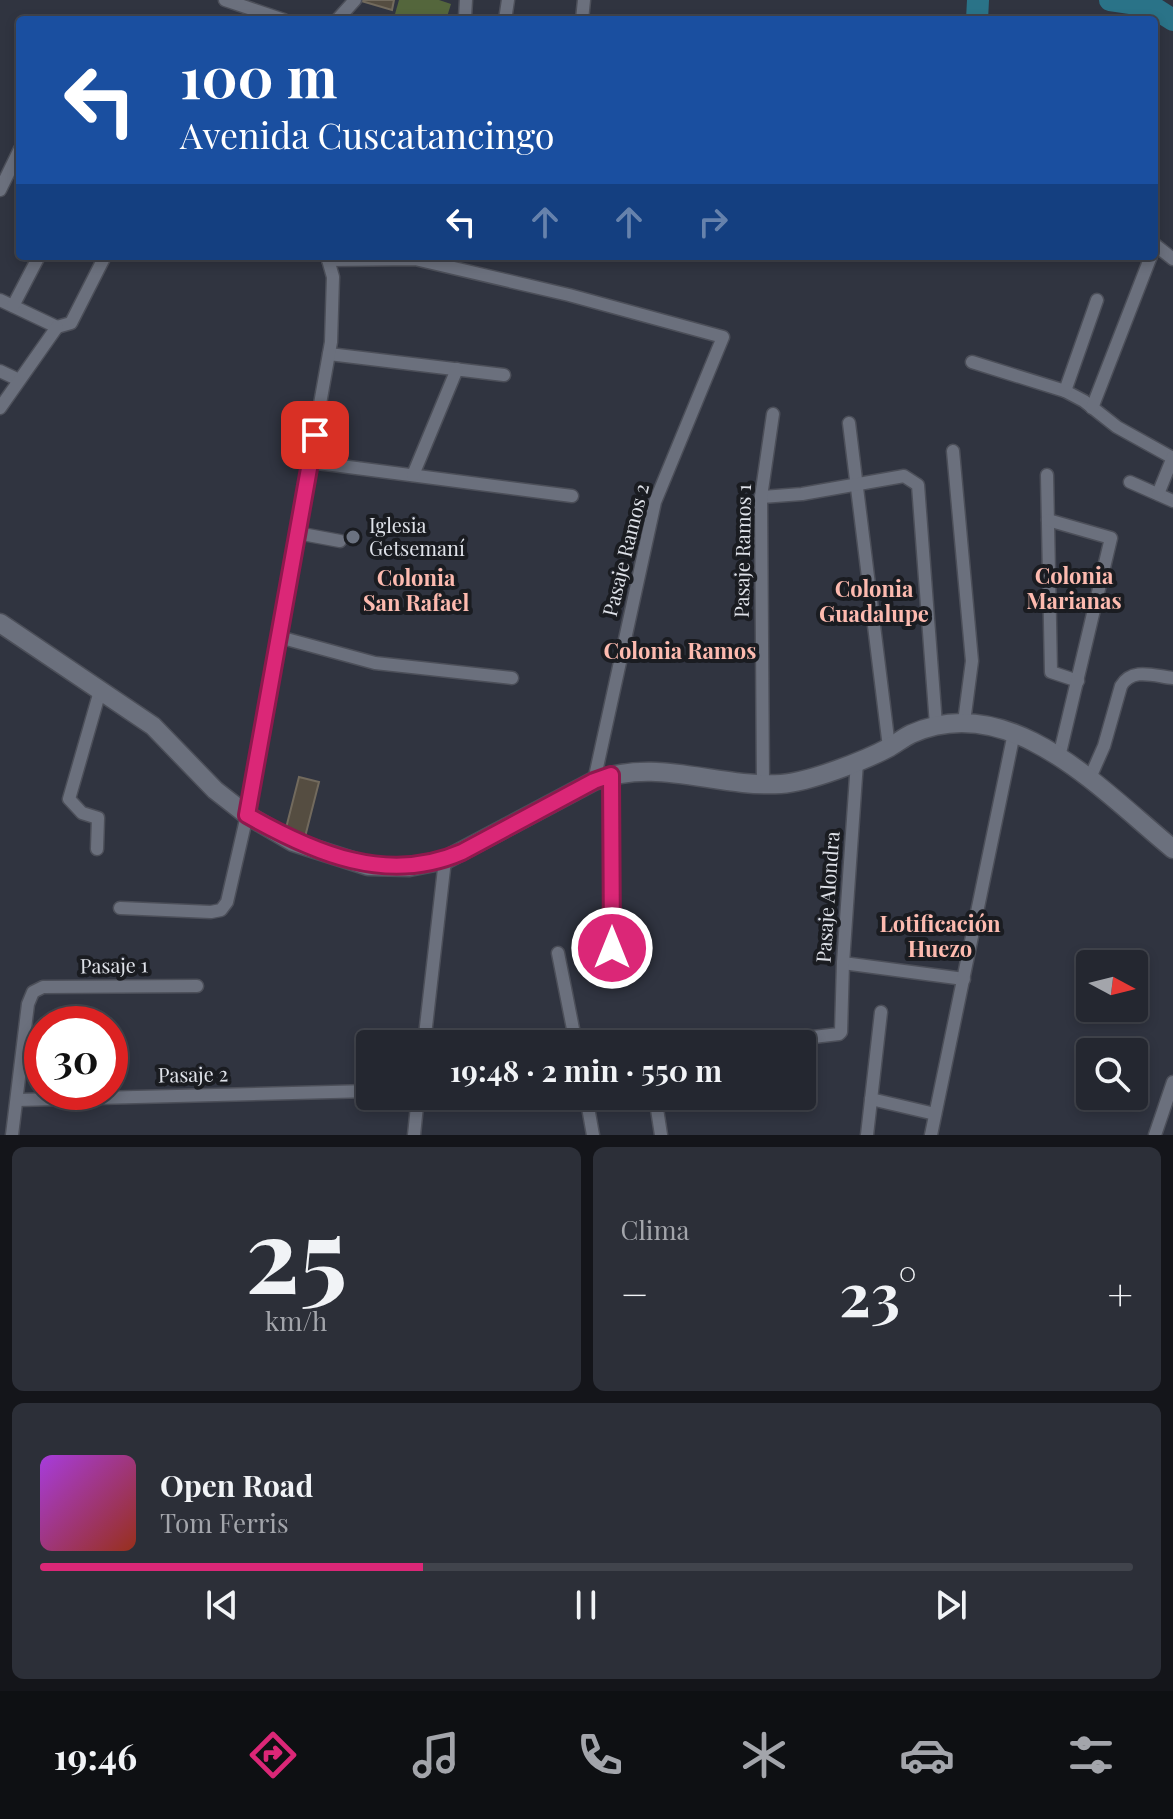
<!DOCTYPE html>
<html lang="es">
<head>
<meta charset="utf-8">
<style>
  body { margin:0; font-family:"Playfair Display",serif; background:#2c2f38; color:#f1f3f6; height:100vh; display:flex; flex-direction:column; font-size:30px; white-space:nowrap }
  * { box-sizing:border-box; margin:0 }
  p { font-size:26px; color:#a3a5ab }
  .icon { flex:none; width:44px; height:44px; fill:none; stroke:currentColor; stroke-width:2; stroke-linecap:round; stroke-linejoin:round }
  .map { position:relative; height:1135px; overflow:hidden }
  .panel { display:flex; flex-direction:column; gap:12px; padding:12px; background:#14151a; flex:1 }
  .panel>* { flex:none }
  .guide { position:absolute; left:16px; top:16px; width:1142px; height:244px; border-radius:8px; box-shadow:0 4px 12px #0003,0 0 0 2px #41444c; background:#1a4fa0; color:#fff; overflow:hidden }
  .needle { width:52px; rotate:97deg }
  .fabs { position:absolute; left:1076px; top:950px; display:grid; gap:16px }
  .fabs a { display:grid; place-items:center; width:72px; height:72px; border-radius:8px; background:#242730; box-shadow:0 4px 12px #0003,0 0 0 2px #41444c; font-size:40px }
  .speed { position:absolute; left:24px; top:1006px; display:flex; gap:16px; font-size:40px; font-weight:700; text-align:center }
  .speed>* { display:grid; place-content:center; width:104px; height:104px; border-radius:50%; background:#242730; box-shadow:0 4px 12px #0003,0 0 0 2px #41444c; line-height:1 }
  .speed .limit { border:12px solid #d22; background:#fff; color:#111 }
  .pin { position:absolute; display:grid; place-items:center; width:68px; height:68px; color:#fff; margin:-34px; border-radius:16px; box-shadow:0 4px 12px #0006 }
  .me { position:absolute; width:88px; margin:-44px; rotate:0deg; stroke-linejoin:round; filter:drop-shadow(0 0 6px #0008) }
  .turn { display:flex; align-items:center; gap:28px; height:168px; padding:0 32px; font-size:36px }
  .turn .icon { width:104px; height:104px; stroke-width:2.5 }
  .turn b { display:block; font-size:56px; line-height:68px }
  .lanes { display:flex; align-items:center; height:76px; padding:0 32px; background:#0003; justify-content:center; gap:40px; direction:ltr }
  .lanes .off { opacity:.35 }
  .big { font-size:60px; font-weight:700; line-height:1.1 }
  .panel .card { flex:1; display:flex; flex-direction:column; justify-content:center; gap:12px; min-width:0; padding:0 28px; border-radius:12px; background:#2c2f38 }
  .panel .dial { align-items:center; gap:0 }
  .dial b { font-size:104px; line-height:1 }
  .song { display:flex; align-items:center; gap:24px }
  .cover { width:96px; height:96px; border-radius:12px; background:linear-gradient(135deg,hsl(280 70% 55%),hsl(10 70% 35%)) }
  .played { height:8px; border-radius:4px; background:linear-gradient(90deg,#db2777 35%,#41444c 35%) }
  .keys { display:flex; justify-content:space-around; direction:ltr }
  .heat { display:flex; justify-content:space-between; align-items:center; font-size:44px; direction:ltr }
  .panel .tiles { flex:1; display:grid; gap:12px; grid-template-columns:1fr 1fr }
  .card:last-child { grid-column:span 2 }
  .trip { position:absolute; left:356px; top:1030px; width:460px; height:80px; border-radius:8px; background:#242730; box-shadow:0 4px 12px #0003,0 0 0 2px #41444c; font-weight:700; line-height:80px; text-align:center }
  .dock { display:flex; height:128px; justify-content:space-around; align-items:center; background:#0e1013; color:#a3a5ab }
  .dock .icon { width:56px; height:56px }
  .dock .active { color:#db2777 }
  .dock b { font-size:36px; color:#f1f3f6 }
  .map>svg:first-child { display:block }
  .green { fill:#54663c }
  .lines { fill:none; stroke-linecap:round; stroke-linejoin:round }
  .river { stroke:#2a7388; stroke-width:22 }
  .building { fill:#554d41; stroke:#726a5d; stroke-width:2 }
  .street-casing { stroke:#4c4f59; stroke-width:15 }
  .secondary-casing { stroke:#4c4f59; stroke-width:21 }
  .street { stroke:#6b707d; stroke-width:12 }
  .secondary { stroke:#6b707d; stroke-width:18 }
  .route-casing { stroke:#8e194d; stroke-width:20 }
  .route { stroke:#db2777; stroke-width:14 }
  .worship-dot { fill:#6b7280; stroke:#1a1c21; stroke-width:3 }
  .labels { text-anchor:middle; stroke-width:8; stroke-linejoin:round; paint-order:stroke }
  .poi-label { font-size:20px; fill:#dfe2e9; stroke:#1a1c21; text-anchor:start }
  .street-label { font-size:20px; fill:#dfe2e9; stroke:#1a1c21 }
  .neighbourhood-label { font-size:22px; font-weight:bold; fill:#fdbaaf; stroke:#1a1c21 }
</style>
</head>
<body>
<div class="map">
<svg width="1173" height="1135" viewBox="0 0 1173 1135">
  <rect width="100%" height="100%" fill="#303440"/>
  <path class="green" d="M399 0H439L451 4 446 20H413L395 14Z"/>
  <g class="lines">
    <g class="river">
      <path d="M1110 0 1151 6 1173 20"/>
      <path d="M977 20 978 0"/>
    </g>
  </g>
  <g class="building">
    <path d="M358 0H394L392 10Z"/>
    <path d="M299 777 319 782 305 837 285 832Z"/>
  </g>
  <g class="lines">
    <defs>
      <g id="street">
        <path d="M225 0 284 20"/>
        <path d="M337 20 355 0"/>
        <path d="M462 20 465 17 466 0"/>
        <path d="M505 20 508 0"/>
        <path d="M582 20 584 0"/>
        <path d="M0 190 20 149"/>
        <path d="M1154 244 1173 259"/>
        <path d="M328 260 415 259 569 295 723 337 655 502 594 781"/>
        <path d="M0 300 57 327"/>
        <path d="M13 306 39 256"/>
        <path d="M57 327 71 323 105 256"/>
        <path d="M329 354 504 375"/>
        <path d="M972 362 1065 391 1084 401 1117 427 1173 458"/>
        <path d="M0 371 19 380"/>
        <path d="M1065 391 1097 300"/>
        <path d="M0 408 57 327"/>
        <path d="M1092 408 1151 256"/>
        <path d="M849 423 889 747"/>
        <path d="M953 451 972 661 964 722"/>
        <path d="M310 462 572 496"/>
        <path d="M413 475 457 369"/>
        <path d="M1047 475 1051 672 1078 681"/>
        <path d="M1130 482 1173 501"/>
        <path d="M1158 494 1173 457"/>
        <path d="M761 497 802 494 904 476 918 485 936 725"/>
        <path d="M1048 520 1111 538 1059 757"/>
        <path d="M297 533 340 541"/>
        <path d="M279 637 375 663 512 678"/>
        <path d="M611 775 612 977"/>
        <path d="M1089 780 1104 746 1121 686C1132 667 1154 676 1173 678"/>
        <path d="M763 785 761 497 773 414"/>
        <path d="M97 849 98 818 82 813 69 799 100 691"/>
        <path d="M120 908 211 912 221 910 227 902 247 815 331 342 333 277 327 256"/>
        <path d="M558 953 576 1044"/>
        <path d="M843 963 964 979"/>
        <path d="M424 1044 445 860"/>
        <path d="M754 1044 839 1034 841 1032 843 963 857 762"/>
        <path d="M586 1096 593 1135"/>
        <path d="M655 1096 661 1135"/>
        <path d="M871 1099 935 1114"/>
        <path d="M17 1100 370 1091"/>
        <path d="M12 1135 28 1004 33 992 43 987 197 986"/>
        <path d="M414 1135 418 1096"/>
        <path d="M867 1135 881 1012"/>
        <path d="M931 1135 1014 733"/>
        <path d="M1155 1135 1173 1082"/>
      </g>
      <path id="secondary" d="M0 623 153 726 215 790 247 815 293 842 368 866 409 867 445 860 594 781C659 757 715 788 781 784 809 782 864 761 890 747 897 743 903 738 911 734 1011 689 1102 791 1173 849"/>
    </defs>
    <use href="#street" class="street-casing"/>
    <use href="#secondary" class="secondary-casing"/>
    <use href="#street" class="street"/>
    <use href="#secondary" class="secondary"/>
  </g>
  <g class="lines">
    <defs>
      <path id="route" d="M315 435 247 815C314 853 387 885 462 852L594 781 611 775 612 948"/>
    </defs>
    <use href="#route" class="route-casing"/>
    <use href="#route" class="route"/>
  </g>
  <circle class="worship-dot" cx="353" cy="537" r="8"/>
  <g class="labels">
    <g class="poi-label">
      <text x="369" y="533">Iglesia<tspan x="369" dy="23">Getsemaní</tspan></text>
    </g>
    <g class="street-label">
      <text transform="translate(626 550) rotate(-76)" y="7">Pasaje Ramos 2</text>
      <text transform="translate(743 551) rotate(-89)" y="7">Pasaje Ramos 1</text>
      <text transform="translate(828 897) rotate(-86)" y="7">Pasaje Alondra</text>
      <text transform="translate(114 966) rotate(-1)" y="7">Pasaje 1</text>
      <text transform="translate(193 1075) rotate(-1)" y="7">Pasaje 2</text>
    </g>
    <g class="neighbourhood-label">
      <text x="1074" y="584">Colonia<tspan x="1074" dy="25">Marianas</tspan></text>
      <text x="416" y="586">Colonia<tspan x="416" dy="25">San Rafael</tspan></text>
      <text x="874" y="597">Colonia<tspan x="874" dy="25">Guadalupe</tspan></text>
      <text x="680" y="659">Colonia Ramos</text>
      <text x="940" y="932">Lotificación<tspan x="940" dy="25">Huezo</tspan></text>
    </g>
  </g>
</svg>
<div class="fabs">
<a><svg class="needle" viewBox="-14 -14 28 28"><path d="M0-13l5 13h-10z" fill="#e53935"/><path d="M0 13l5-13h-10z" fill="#a3a5ab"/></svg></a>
<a><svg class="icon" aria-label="search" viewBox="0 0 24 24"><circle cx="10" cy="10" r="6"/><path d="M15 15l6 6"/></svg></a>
</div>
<div class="speed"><div class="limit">30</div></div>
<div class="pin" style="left:315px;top:435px;background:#d93025"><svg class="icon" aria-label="arrive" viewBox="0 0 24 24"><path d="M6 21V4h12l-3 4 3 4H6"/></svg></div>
<svg class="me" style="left:612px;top:948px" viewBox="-20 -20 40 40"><circle r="17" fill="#db2777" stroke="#fff" stroke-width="3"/><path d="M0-11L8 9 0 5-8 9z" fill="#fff"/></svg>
<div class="trip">19:48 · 2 min · 550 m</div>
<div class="guide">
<div class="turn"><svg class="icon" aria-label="left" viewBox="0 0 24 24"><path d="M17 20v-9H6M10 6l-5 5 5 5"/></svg><div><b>100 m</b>Avenida Cuscatancingo</div></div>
<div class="lanes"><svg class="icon" aria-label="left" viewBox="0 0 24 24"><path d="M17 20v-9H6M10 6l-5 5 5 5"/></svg><svg class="icon off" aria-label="ahead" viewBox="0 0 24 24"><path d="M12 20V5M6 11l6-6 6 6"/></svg><svg class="icon off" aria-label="ahead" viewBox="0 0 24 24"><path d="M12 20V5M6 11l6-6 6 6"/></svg><svg class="icon off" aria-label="right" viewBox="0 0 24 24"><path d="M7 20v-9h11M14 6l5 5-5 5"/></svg></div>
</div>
</div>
<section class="panel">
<div class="tiles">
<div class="card dial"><b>25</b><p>km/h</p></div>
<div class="card"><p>Clima</p>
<div class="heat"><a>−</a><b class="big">23°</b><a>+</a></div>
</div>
<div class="card">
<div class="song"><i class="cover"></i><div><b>Open Road</b><p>Tom Ferris</p></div></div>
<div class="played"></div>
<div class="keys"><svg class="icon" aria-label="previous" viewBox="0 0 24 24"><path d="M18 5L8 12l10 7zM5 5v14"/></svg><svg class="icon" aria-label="pause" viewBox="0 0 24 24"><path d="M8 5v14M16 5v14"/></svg><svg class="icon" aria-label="next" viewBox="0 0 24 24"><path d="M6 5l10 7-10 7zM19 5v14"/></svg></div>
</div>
</div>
</section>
<nav class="dock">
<b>19:46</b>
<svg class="icon active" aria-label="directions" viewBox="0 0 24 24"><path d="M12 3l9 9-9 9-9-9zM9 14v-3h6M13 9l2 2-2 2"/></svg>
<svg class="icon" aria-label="music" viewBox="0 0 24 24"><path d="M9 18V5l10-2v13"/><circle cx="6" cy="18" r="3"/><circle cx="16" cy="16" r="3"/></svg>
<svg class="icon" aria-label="phone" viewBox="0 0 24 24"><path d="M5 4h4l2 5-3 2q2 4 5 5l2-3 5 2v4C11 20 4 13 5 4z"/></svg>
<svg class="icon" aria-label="climate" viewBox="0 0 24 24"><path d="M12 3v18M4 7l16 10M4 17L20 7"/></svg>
<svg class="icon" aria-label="car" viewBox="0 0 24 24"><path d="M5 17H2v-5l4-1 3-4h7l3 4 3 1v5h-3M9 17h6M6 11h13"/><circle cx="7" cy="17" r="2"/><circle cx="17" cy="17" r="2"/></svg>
<svg class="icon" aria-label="filters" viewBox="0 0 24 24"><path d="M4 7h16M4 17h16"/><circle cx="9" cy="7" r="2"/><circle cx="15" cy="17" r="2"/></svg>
</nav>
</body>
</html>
